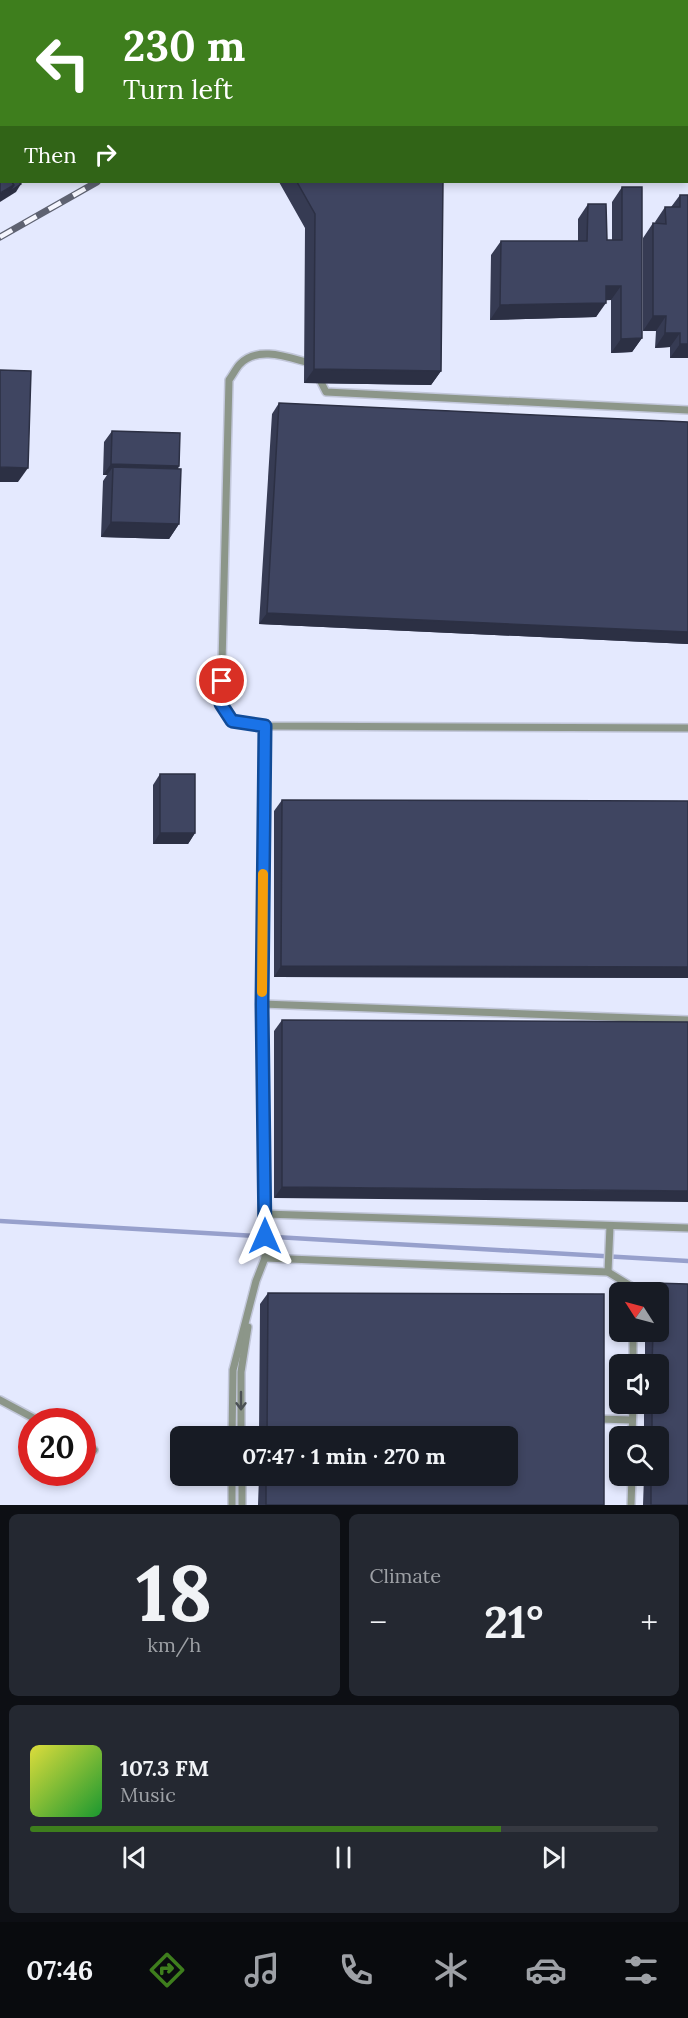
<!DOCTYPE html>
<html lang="en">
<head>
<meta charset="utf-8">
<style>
  body { margin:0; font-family:Lora,serif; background:#242831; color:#f1f3f6; height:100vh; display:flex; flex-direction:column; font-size:22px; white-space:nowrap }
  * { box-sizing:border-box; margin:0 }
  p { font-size:20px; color:#9ea1a6 }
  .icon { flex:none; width:33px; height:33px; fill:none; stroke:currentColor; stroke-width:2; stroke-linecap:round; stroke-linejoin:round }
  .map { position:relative; height:1505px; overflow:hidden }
  .drawer { display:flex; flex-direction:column; gap:9px; padding:9px; background:#0d0f14; flex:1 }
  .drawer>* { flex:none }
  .top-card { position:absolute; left:0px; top:0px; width:688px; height:183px; box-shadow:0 3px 9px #0003; background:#3e7e1d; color:#fff; overflow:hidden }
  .needle { width:39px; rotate:306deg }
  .buttons { position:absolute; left:609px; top:1282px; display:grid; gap:12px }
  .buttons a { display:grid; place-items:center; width:60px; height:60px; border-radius:9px; background:#171b24; box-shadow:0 3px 9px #0003; font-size:30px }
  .speed { position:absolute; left:18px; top:1408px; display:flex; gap:12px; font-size:30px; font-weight:700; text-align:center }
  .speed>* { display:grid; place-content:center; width:78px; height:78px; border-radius:50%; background:#171b24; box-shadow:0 3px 9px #0003; line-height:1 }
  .speed .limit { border:9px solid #d22; background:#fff; color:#111 }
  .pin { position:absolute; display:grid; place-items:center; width:51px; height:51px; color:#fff; margin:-26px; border:3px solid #fff; border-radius:50%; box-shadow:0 2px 6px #0007 }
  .me { position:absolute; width:66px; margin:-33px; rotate:0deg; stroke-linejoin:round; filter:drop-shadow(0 0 4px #0008) }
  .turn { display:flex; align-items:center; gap:21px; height:126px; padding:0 24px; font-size:27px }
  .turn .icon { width:78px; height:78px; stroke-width:2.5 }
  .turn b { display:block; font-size:42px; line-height:51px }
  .then { display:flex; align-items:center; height:57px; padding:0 24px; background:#0003; gap:12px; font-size:22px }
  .big { font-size:45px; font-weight:700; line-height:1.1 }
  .drawer .widget { flex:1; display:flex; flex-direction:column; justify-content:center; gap:9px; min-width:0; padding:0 21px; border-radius:9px; background:#242831 }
  .drawer .dial { align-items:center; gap:0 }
  .dial b { font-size:78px; line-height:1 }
  .song { display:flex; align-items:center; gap:18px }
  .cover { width:72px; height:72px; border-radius:9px; background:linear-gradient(135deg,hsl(60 70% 55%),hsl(130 70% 35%)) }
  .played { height:6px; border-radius:3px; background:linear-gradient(90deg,#3e7e1d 75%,#363941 75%) }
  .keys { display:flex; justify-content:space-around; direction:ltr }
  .heat { display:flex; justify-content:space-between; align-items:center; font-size:33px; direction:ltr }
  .drawer .tiles { flex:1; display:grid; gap:9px; grid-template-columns:1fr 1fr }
  .widget:last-child { grid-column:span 2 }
  .trip { position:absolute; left:170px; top:1426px; width:348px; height:60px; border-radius:9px; background:#171b24; box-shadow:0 3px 9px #0003; font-weight:700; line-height:60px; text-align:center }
  .tabs { display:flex; height:96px; justify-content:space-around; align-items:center; background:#090b0e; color:#9ea1a6 }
  .tabs .icon { width:42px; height:42px }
  .tabs .selected { color:#3e7e1d }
  .tabs b { font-size:27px; color:#f1f3f6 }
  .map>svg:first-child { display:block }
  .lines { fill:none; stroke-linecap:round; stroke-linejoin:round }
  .stream { stroke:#97a0cc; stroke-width:4.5 }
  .service-casing { stroke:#c2c7da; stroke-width:10 }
  .service { stroke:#8c9689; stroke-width:7 }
  .rail-casing { stroke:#5e6271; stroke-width:7 }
  .rail { stroke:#f5f6fe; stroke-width:4.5; stroke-dasharray:14; stroke-linecap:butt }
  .wall { fill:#363b53 }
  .shaded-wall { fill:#2c3044 }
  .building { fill:#3f4561; stroke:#2c3044; stroke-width:1.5 }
  .oneway { stroke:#4b5054 }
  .route-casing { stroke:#114b97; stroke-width:15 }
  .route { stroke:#1a73e8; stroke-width:10 }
  .slow { stroke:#f59e0b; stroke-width:10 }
</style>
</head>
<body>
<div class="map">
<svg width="688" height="1505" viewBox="0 0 688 1505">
  <rect width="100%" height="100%" fill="#e4e9fe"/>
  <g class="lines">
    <g class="stream">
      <path d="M47 2 49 0"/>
      <path d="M0 27 2 26"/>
      <path d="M0 1221 688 1261"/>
    </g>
    <defs>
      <g id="service">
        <path d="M310 363C290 358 258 345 240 364 236 368 233 375 229 380L221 704 232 721 265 726 688 728"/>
        <path d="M319 378 326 392 688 410"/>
        <path d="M262 1004 265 726"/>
        <path d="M265 1214 688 1228"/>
        <path d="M265 1258 608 1272 634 1288V1293"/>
        <path d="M608 1272 610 1226"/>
        <path d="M634 1288 658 1289"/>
        <path d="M633 1365V1332"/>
        <path d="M0 1400 41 1422"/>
        <path d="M599 1419 632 1420"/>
        <path d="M232 1437 233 1370 256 1281 265 1258 262 1004 688 1020"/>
        <path d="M241 1437V1372L248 1327"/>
        <path d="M632 1437 633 1404"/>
        <path d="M82 1444 94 1450"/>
        <path d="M242 1476V1505"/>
        <path d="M232 1505V1476"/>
        <path d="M631 1505 632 1476"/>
      </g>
    </defs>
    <use href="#service" class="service-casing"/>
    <use href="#service" class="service"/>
    <defs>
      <g id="rail">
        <path d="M412 2 414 0"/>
        <path d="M0 237 97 182"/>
      </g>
    </defs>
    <use href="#rail" class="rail-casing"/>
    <use href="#rail" class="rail"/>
  </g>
  <g class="wall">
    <path d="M2 59V121L0 118V60Z"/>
    <path d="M279 182H443L441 371 431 385 304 383 305 228Z"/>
    <path d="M622 187 642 338 632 352 611 353V300H606L596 317 490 320 491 255 501 241H578V219L588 204 607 240H612V202Z"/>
    <path d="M680 195H688V358H670V347L655 348 656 331H643V238L653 223 656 224 655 222 665 207H671Z"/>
    <path d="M279 403 688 422V644L259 624 272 414Z"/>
    <path d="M112 431 179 466 178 469 179 524 169 539 101 537 103 481 107 475H103L104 442Z"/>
    <path d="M160 774 195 833 188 844H153V785Z"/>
    <path d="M282 800 688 801V978L274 977V811Z"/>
    <path d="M282 1020 688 1022 274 1198V1031Z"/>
    <path d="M653 1283 688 1284V1505H643L644 1476H658V1437H644V1404H658V1365H645V1332H658V1293H647Z"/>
    <path d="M268 1293 604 1294V1505H258L259 1476H507V1437H259L260 1304Z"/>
  </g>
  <g class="shaded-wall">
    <path d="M154 0H165L163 2H152Z"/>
    <path d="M21 184 16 192 0 202V193L14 185Z"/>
    <path d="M606 286H621L611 300 596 301Z"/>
    <path d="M606 303 596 317 490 320 500 305Z"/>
    <path d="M653 316H666L656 331H643Z"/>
    <path d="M665 333H680L670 347 655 348Z"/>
    <path d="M642 338 632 352 611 353 621 339Z"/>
    <path d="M680 344H688V358H670Z"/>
    <path d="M314 369 441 371 431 385 304 383Z"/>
    <path d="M111 464 179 466 172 477 113 467 107 475H103Z"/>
    <path d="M0 467 28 468 18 482H0Z"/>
    <path d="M111 522 179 524 169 539 101 537Z"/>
    <path d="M267 613 688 632V644L259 624Z"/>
    <path d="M160 833H195L188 844H153Z"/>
    <path d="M281 966 688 967V978L274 977Z"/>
    <path d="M282 1187 688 1191V1202L274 1198Z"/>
  </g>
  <g class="building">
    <path d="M91 0H154L152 2H92Z"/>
    <path d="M455 0H507L508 2H452Z"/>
    <rect x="687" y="43" width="1" height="112"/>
    <path d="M2 59V89L0 87V60Z"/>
    <path d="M0 150 2 151V163L0 160Z"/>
    <path d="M0 160 2 163V182H12L14 185 0 193Z"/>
    <path d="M12 182H19L21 184 9 192 14 185Z"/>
    <path d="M297 182H443L441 371 314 369 315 214Z"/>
    <path d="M622 187H642V338L621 339V286H606V303L500 305 501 241H587L588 204H606L607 240H622Z"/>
    <path d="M680 195H688V344H680V333H665L666 316H653V223L666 224 665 207H680Z"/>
    <path d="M0 370 31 371 28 468 0 467Z"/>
    <path d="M279 403 688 422V632L267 613Z"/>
    <path d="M112 431 180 433 179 466 111 464Z"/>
    <path d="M113 467 181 469 179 524 111 522Z"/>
    <rect x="160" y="774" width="35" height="59"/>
    <path d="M282 800 688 801V967L281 966Z"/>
    <path d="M282 1020 688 1022V1191L282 1187Z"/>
    <path d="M653 1283 688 1284V1505H651V1476H658V1437H652V1404H658V1365H652L653 1332H658V1293H653Z"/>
    <path d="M268 1293 604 1294V1505H266V1476H507V1437H267Z"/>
  </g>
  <defs><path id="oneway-shaft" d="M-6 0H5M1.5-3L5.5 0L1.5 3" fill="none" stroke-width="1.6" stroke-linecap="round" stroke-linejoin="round" transform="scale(1.5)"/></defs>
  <use class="oneway" href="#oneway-shaft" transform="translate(241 1401) rotate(90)"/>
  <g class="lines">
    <defs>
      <path id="route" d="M222 681 221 704 232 721 265 726 262 1004 265 1236"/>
    </defs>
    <use href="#route" class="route-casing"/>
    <use href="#route" class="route"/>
    <path class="slow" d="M262 992 263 874"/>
  </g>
</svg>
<div class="buttons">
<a><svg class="needle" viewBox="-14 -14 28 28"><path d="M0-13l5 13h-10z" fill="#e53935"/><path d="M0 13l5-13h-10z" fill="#9ea1a6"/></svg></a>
<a><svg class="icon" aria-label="sound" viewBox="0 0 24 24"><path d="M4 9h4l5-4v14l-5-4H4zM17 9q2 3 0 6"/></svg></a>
<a><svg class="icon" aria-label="search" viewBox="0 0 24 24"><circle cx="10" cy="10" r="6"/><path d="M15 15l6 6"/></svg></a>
</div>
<div class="speed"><div class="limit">20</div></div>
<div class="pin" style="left:222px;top:681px;background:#d93025"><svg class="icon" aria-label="arrive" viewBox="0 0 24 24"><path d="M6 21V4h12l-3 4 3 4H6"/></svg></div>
<svg class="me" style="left:265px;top:1236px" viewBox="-20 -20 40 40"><path d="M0-17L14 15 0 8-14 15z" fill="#1a73e8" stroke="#fff" stroke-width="4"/></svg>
<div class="trip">07:47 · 1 min · 270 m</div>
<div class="top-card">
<div class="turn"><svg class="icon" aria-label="left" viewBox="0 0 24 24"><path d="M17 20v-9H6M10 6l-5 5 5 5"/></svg><div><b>230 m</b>Turn left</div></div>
<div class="then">Then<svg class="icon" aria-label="right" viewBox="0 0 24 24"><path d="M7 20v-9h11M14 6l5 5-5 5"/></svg></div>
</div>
</div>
<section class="drawer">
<div class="tiles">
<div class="widget dial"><b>18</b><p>km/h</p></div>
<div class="widget"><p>Climate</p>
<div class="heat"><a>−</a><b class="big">21°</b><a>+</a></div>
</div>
<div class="widget">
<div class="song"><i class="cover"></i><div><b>107.3 FM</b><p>Music</p></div></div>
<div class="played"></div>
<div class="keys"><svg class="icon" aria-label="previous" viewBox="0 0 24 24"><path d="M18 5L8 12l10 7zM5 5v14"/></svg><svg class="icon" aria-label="pause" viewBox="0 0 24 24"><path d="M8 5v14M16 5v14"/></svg><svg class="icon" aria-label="next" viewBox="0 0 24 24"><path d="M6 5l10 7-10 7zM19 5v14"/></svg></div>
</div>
</div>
</section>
<nav class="tabs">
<b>07:46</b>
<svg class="icon selected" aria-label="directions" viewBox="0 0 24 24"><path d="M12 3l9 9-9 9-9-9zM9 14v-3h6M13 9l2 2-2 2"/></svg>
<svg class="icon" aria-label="music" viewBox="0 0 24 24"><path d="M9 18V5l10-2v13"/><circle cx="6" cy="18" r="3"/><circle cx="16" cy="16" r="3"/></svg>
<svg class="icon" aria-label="phone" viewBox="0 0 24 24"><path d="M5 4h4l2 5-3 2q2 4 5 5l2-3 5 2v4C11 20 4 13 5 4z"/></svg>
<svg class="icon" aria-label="climate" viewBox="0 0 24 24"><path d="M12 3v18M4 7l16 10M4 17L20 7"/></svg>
<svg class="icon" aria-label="car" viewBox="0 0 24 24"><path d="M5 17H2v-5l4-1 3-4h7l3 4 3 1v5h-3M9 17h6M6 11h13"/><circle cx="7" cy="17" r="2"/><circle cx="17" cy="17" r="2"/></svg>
<svg class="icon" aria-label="filters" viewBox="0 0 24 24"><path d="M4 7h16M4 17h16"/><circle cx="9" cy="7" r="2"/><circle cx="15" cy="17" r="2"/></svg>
</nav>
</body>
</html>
